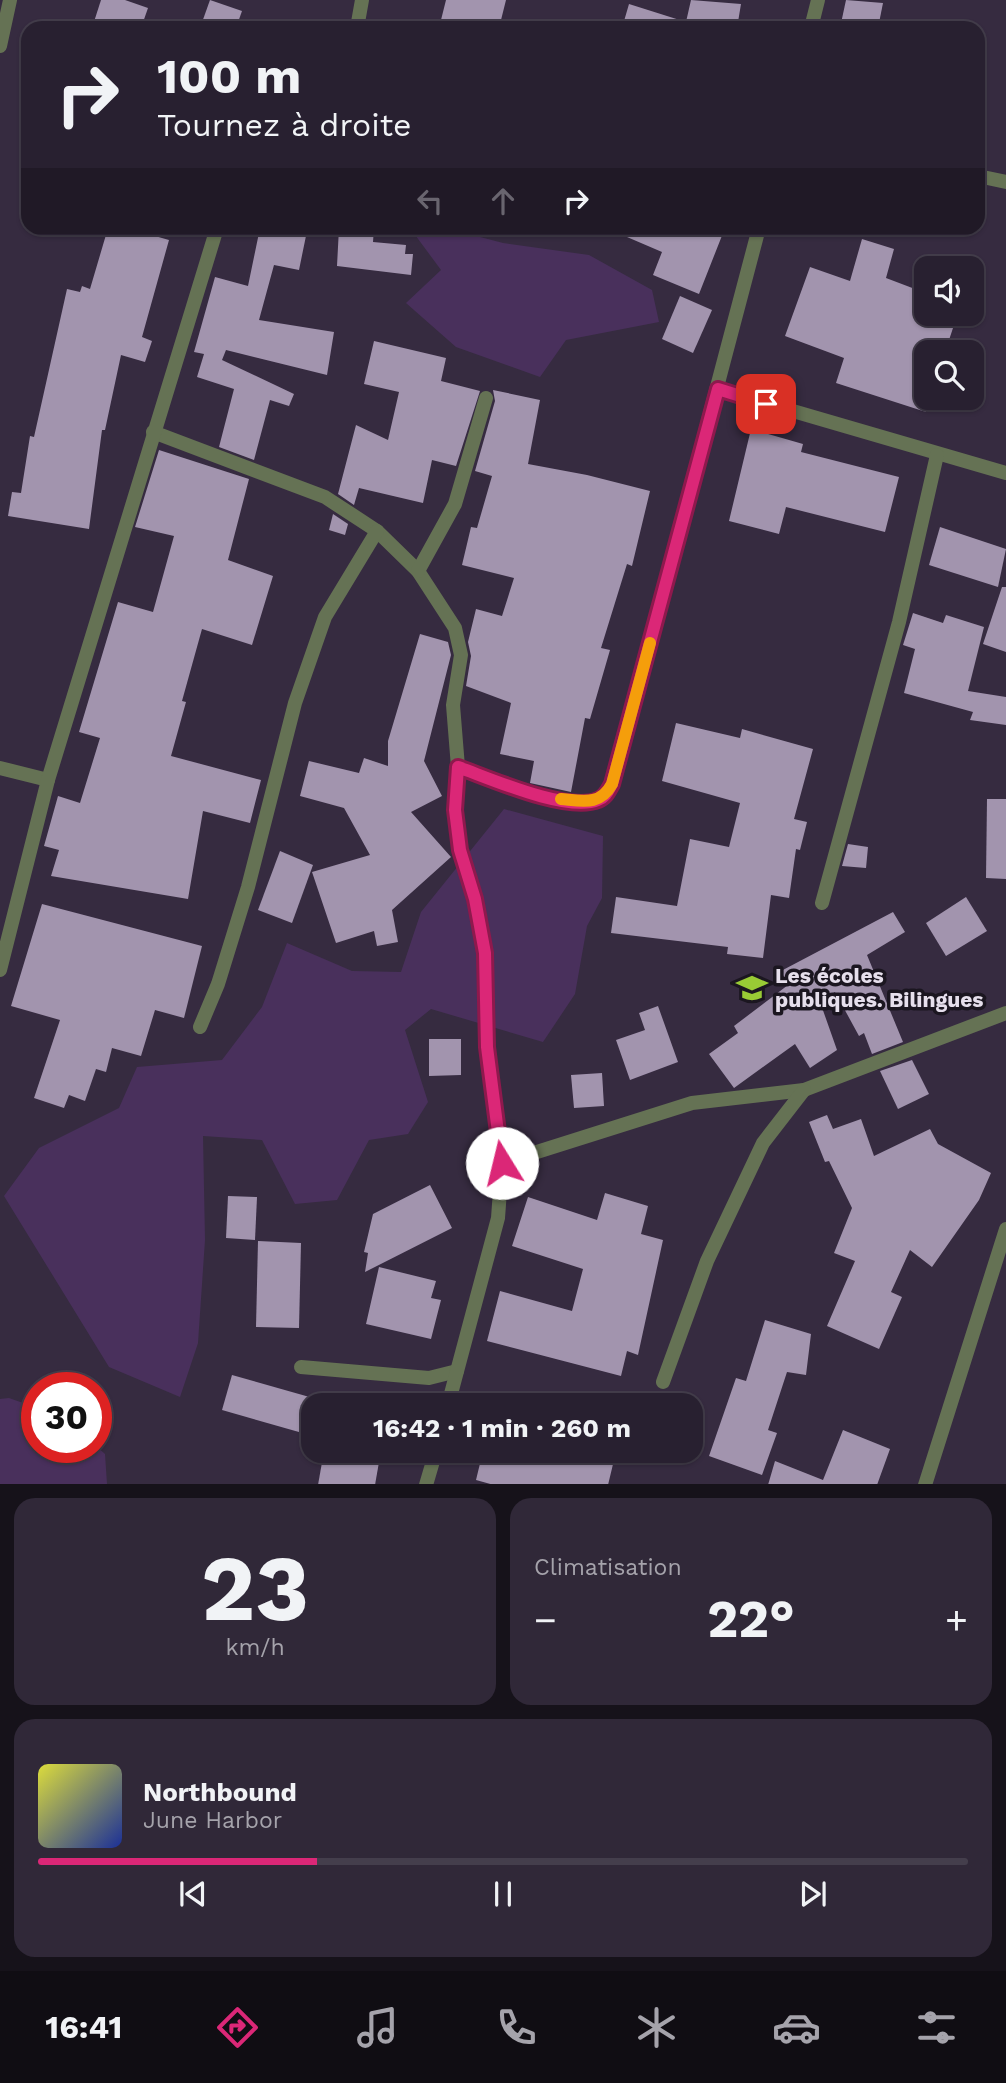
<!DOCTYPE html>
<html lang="fr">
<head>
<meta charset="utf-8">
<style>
  body { margin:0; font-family:"Work Sans",sans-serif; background:#302838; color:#f1f3f6; height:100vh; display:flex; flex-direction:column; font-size:26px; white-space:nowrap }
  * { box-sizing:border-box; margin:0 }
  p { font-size:23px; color:#a5a3ab }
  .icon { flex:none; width:38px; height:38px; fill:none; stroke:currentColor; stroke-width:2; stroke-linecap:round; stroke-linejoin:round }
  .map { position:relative; height:1484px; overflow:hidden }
  .panel { display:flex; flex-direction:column; gap:14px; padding:14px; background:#16121a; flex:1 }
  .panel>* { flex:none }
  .top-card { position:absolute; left:21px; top:21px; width:964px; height:214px; border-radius:21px; box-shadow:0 2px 5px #0004,0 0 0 2px #443e4c; background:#282030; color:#f1f3f6; overflow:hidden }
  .buttons { position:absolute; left:914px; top:256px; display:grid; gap:14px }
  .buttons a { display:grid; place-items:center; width:70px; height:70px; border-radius:14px; background:#282030; box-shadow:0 2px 5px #0004,0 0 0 2px #443e4c; font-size:35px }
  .speed { position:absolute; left:21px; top:1372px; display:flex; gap:14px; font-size:35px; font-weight:700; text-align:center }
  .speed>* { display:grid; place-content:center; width:91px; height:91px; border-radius:50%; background:#282030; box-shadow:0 2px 5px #0004,0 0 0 2px #443e4c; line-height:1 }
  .speed .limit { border:10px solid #d22; background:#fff; color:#111 }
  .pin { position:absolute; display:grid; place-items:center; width:60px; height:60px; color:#fff; margin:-30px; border-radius:14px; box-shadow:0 4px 10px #0006 }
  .me { position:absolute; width:77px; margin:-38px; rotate:351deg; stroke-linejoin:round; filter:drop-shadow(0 0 5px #0008) }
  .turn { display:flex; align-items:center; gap:24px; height:147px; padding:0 21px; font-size:32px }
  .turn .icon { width:91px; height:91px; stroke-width:2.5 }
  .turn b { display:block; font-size:49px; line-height:60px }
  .lanes { display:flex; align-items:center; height:66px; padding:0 21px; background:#0003; justify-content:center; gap:35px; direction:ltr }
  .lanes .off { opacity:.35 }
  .big { font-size:52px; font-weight:700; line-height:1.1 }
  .panel .widget { flex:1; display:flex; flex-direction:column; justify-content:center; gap:10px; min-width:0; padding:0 24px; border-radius:21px; background:#302838 }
  .panel .dial { align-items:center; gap:0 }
  .dial b { font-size:91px; line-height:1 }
  .song { display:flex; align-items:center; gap:21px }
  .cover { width:84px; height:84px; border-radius:10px; background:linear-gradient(135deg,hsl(60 70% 55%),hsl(230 70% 35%)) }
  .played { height:7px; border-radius:4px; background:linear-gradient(90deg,#db2777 30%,#443e4c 30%) }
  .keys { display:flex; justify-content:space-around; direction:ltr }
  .heat { display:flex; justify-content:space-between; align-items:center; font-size:38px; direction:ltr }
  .panel .tiles { flex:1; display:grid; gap:14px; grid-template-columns:1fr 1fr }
  .widget:last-child { grid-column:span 2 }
  .trip { position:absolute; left:301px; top:1393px; width:402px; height:70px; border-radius:21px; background:#282030; box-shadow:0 2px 5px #0004,0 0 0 2px #443e4c; font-weight:700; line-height:70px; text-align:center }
  .tab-bar { display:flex; height:112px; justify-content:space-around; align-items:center; background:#100d13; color:#a5a3ab }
  .tab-bar .icon { width:49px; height:49px }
  .tab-bar .selected { color:#db2777 }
  .tab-bar b { font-size:32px; color:#f1f3f6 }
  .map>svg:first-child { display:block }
  .green { fill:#49305c }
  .building { fill:#a294ae }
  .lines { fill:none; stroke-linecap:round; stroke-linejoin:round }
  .minor { stroke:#657254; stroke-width:14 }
  .route-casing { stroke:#8e194d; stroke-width:18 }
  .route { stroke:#db2777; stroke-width:12 }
  .slow { stroke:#f59e0b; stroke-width:12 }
  .labels { text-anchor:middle; stroke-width:7; stroke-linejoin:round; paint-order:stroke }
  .poi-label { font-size:21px; font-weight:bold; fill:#e6dfec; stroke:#1b1620; text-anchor:start }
</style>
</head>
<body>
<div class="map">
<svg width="1006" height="1485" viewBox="0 0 1006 1485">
  <rect width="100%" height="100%" fill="#362b40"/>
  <g class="green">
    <path d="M410 228H446L503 243 589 255 652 290 659 322 566 340 540 377 456 347 406 303 441 270Z"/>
    <path d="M504 809 603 836 602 898 587 926 575 994 543 1042 431 1009 405 1030 428 1102 408 1134 369 1140 337 1200 295 1204 262 1140 203 1136 205 1240 198 1343 180 1397 109 1367 4 1196 39 1148 119 1108 137 1067 222 1060 262 1007 287 943 352 971 401 972 421 912Z"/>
    <path d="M9 1398 37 1408V1447L96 1446 105 1454 107 1484H0V1399Z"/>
  </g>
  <g class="building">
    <path d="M101 0H125L148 8 141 28H92Z"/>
    <path d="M210 0 242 11 236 28H200Z"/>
    <path d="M446 0H506L499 28H470L441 20Z"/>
    <path d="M691 0 741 4 737 28H622L629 4 686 22Z"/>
    <path d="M846 0 883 3 878 28H840Z"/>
    <path d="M108 228H127L169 240 142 337 152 341 145 362 121 355 105 430H102L89 529 8 516 12 492 21 493 30 436 34 437 67 289 80 292 82 286 90 289Z"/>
    <path d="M260 228 307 231 299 270 274 265 259 320 334 332 327 375 226 350 222 360 294 394 289 406 270 400 254 460 219 447 234 389 197 377 204 354 194 352 215 277 248 286Z"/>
    <path d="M339 228H374L373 242 406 245 405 254H413L411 275 337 266Z"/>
    <path d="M606 228H725L699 294 653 275 662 252Z"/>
    <path d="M862 239 894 249 886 278 915 289V294L926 297V313H958L945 352H926V412L836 383 844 358 785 336 810 267 850 281Z"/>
    <path d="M680 296 712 310 693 353 662 339Z"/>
    <path d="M374 341 446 358 441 381 480 391 456 466 432 460 423 503 359 488 354 505 338 494 356 425 388 440 399 392 364 384Z"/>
    <path d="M493 390 540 400 528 464 587 475 650 491 632 566 627 564 601 648 610 650 590 719 585 718 571 792 530 783 534 761 500 754 511 703 466 686 471 656 468 642 476 609 502 616 514 578 462 565 471 527 477 528 492 476 475 471 495 401Z"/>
    <path d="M751 429 803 444 801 452 899 477 885 532 786 507 779 534 729 521Z"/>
    <path d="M159 450 249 479 228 560 273 576 252 645 202 629 182 701 186 702 171 756 261 780 250 823 203 811 188 899 51 876 59 850 44 846 58 796 80 803 100 738 79 732 118 602 153 612 174 536 135 527Z"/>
    <path d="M333 514 348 524 345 535 329 530Z"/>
    <path d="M940 527 1006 549 998 587 929 565Z"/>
    <path d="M1002 587H1006V652L983 644Z"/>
    <path d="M913 613 943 623 946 615 984 627 968 691 1006 697V725L970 720 973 712 904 693 915 649 903 645Z"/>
    <path d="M420 634 448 642 451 655 424 761 442 796 411 812 451 857 392 910 398 942 377 946 374 931 336 943 312 872 370 855 344 808 300 796 309 761 359 773 364 758 388 766V741Z"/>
    <path d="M676 723 740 738 742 729 813 749 794 819 807 822 800 850 796 849 789 898 771 895 763 958 727 954 728 947 611 933 616 897 677 906 690 839 729 847 740 803 662 781Z"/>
    <path d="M987 799H1006V879L986 878Z"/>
    <path d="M848 844 868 847 866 868 842 866Z"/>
    <path d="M280 851 313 865 292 923 258 910Z"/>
    <path d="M966 897 987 931 946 956 926 923Z"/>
    <path d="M42 904 202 946 184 1018 155 1010 141 1056 112 1048 106 1072 96 1069 85 1101 69 1095 64 1108 34 1098 60 1020 11 1006Z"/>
    <path d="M893 912 905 932 867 955 903 1042 872 1054 864 1033 859 1036 835 992 819 999 837 1050 810 1068 795 1044 734 1088 709 1054 738 1033 734 1026 788 985 781 971Z"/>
    <path d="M658 1006 678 1062 630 1080 616 1040 645 1030 639 1013Z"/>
    <path d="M429 1039H461V1075L429 1076Z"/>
    <path d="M912 1060 929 1094 898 1109 880 1071Z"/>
    <path d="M602 1073 604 1106 574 1108 571 1075Z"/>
    <path d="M827 1115 833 1129 861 1119 874 1156 930 1129 938 1144 991 1173 979 1200 932 1267 910 1250 891 1292 902 1297 879 1349 827 1326 855 1261 834 1253 852 1208 829 1161 825 1162 809 1122Z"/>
    <path d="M430 1185 452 1228 365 1272 368 1253 364 1252 373 1214Z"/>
    <path d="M605 1193 648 1206 641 1234 663 1240 638 1355 627 1351 621 1376 487 1341 500 1291 572 1311 583 1269 512 1246 528 1197 597 1220Z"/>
    <path d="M228 1196 257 1197 255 1240 226 1238Z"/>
    <path d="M258 1241 301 1243 299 1328 256 1327Z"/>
    <path d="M379 1267 436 1281 431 1298 441 1300 431 1339 366 1324Z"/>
    <path d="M765 1320 811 1334 806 1375 787 1372 768 1430 777 1433 762 1475 709 1456 736 1378 746 1381Z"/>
    <path d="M232 1375 313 1398V1436L222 1410Z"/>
    <path d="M843 1430 890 1449 877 1485H768L775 1461 823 1480Z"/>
    <path d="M324 1451 379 1462 375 1485H318Z"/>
    <path d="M483 1451H545L590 1462 594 1456 614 1460 608 1485H494L476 1480Z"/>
  </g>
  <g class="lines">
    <g class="minor">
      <path d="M357 28 362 0"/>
      <path d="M811 28 818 0"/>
      <path d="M0 46 10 0"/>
      <path d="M978 176 1006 182"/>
      <path d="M717 389 1006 473"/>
      <path d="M153 432 325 497 377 531 418 571 455 628 461 655 453 705 458 767"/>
      <path d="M418 571 455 504 486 398"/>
      <path d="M0 768 48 780"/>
      <path d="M822 903 899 622 937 455"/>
      <path d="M0 970 48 780 217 228"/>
      <path d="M200 1027 218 984 248 887 295 703 325 617 377 531"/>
      <path d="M502 1163 692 1103 804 1090 1006 1013"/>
      <path d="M301 1367 429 1378 457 1371"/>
      <path d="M663 1382 707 1261 763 1143 804 1090"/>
      <path d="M448 1405 498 1218 502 1163 487 1047 485 953 475 899 460 850 455 810 458 767C489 778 567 813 598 800 606 797 608 791 612 784L759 228"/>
      <path d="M426 1485 436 1451"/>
      <path d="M925 1485 1006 1229"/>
    </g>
  </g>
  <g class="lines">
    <defs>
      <path id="route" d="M502 1163 487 1047 485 953 475 899 460 850 455 810 458 767C489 778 567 813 598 800 606 797 608 791 612 784L718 389 766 404"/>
    </defs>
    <use href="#route" class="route-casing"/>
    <use href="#route" class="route"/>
    <path class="slow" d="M561 799C583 801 600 806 612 784L650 643"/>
  </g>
  <defs>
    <symbol id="school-bare" viewBox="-9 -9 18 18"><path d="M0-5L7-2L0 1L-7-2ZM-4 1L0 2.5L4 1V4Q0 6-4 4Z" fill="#99cb35" stroke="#1b1620" stroke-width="2.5" paint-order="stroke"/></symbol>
  </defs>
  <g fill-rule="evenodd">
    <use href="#school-bare" x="730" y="966" width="44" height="44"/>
  </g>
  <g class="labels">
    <g class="poi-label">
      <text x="775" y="983">Les écoles<tspan x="775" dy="24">publiques. Bilingues</tspan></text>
    </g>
  </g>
</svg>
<div class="buttons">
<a><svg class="icon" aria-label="sound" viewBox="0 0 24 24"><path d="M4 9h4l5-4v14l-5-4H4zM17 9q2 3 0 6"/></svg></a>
<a><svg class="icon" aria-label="search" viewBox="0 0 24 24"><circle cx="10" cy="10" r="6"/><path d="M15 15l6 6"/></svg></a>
</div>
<div class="speed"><div class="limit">30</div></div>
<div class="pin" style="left:766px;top:404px;background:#d93025"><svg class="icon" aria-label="arrive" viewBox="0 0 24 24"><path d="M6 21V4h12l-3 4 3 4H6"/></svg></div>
<svg class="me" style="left:502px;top:1163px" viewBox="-20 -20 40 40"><circle r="19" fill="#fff"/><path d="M0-13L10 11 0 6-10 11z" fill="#db2777"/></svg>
<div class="trip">16:42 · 1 min · 260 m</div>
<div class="top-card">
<div class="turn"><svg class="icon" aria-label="right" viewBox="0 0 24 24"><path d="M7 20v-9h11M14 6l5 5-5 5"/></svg><div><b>100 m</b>Tournez à droite</div></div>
<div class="lanes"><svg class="icon off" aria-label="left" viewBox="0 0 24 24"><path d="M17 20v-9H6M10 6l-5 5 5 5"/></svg><svg class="icon off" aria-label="ahead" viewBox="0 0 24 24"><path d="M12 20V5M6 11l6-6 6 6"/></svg><svg class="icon" aria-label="right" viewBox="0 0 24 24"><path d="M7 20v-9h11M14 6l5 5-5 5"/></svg></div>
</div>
</div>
<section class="panel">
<div class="tiles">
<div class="widget dial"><b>23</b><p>km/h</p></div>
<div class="widget"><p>Climatisation</p>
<div class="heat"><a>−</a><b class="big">22°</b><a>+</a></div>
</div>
<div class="widget">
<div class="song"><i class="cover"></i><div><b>Northbound</b><p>June Harbor</p></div></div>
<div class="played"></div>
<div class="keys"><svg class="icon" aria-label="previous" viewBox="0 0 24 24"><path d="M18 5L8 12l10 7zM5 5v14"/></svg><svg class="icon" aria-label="pause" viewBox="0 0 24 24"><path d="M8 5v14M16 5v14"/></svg><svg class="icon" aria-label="next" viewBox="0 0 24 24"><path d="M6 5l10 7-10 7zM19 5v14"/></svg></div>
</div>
</div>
</section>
<nav class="tab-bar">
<b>16:41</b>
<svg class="icon selected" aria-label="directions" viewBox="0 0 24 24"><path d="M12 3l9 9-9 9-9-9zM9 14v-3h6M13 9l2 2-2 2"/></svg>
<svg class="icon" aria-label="music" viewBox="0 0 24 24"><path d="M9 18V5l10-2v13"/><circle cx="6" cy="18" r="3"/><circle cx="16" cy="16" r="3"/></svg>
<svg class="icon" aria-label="phone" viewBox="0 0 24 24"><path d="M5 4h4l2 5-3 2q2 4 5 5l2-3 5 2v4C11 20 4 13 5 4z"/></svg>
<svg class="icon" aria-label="climate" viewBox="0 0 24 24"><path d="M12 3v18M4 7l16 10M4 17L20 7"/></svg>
<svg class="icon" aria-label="car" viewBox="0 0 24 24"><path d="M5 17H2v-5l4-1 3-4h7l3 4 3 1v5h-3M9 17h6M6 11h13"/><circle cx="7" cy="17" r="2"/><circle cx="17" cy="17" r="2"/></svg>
<svg class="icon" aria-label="filters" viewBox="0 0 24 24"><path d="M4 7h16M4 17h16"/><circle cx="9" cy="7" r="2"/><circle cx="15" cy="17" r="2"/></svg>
</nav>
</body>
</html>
